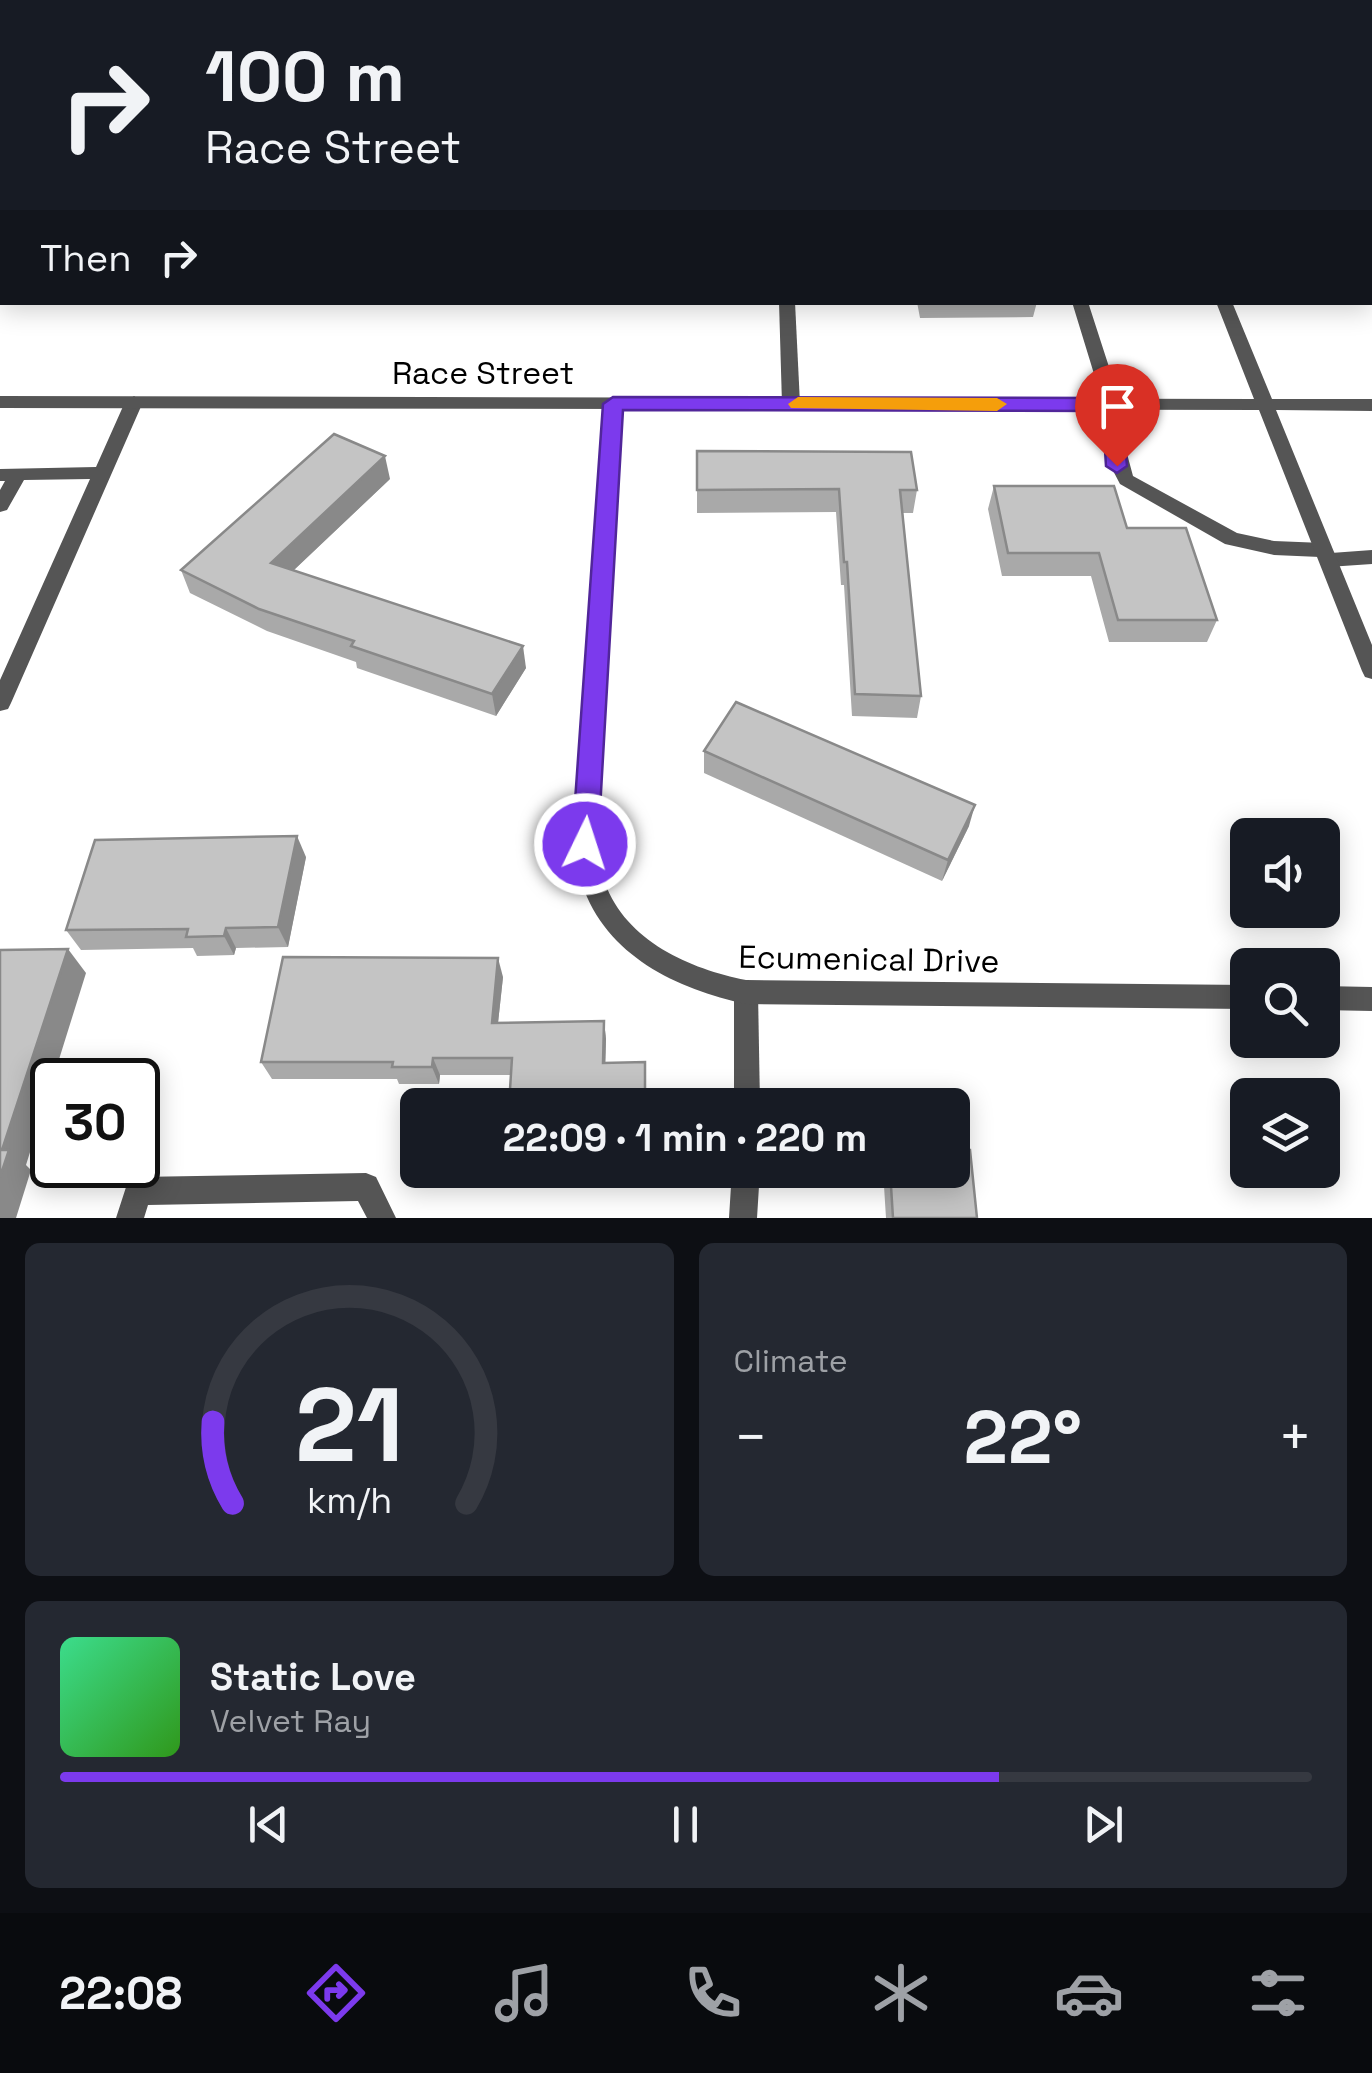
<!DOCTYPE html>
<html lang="en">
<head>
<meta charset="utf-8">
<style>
  body { margin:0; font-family:"Space Grotesk",sans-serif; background:#242831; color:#f1f3f6; height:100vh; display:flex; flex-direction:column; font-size:38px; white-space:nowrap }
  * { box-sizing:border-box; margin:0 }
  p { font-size:32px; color:#9ea1a6 }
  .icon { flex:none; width:55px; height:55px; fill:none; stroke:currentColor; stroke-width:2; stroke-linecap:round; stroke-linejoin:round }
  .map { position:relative; height:1218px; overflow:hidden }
  .side { display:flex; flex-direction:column; gap:25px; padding:25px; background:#0d0f14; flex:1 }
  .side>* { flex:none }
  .top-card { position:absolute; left:0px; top:0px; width:1372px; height:305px; box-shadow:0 5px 25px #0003; background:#171b24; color:#f1f3f6; overflow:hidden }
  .controls { position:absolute; left:1230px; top:818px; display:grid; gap:20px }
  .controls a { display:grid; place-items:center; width:110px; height:110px; border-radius:15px; background:#171b24; box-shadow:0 5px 25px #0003; font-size:50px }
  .speed { position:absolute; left:30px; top:1058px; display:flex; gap:20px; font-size:50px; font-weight:700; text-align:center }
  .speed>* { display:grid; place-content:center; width:130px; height:130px; border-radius:50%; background:#171b24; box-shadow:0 5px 25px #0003; line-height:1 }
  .speed .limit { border:5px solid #111; border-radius:15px; background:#fff; color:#111 }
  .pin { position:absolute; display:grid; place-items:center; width:85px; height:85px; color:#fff; margin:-102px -42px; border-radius:50% 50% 50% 0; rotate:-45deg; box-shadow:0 0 10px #0007 }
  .pin .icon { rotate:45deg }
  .me { position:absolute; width:110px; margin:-55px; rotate:4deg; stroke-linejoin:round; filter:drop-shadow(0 0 8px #0008) }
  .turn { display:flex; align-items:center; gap:35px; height:210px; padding:0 40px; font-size:45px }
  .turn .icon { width:130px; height:130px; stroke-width:2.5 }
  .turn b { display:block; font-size:70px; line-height:85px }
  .then { display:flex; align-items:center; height:95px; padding:0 40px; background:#0003; gap:20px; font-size:38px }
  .big { font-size:75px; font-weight:700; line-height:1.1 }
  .side .tile { flex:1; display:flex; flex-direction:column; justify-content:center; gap:15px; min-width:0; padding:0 35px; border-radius:15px; background:#242831 }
  .side .dial { align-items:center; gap:0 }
  .dial svg { height:260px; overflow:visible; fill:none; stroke:#363941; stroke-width:7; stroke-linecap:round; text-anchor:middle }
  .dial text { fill:#f1f3f6; stroke:none }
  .song { display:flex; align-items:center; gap:30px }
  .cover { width:120px; height:120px; border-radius:15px; background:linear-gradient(135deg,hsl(150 70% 55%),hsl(110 70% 35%)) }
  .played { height:10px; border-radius:5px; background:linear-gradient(90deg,#7c3aed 75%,#363941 75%) }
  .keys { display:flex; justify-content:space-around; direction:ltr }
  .heat { display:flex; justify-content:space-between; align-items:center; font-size:55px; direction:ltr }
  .side .tiles { flex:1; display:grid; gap:25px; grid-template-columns:1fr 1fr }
  .tile:last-child { grid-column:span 2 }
  .trip { position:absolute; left:400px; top:1088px; width:570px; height:100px; border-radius:15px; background:#171b24; box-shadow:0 5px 25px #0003; font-weight:700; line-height:100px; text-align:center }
  .menu { display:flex; height:160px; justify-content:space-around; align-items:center; background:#090b0e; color:#9ea1a6 }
  .menu .icon { width:70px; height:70px }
  .menu .selected { color:#7c3aed }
  .menu b { font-size:45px; color:#f1f3f6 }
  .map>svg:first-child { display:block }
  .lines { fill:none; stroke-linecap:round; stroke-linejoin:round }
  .service { fill:#555; fill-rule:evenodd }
  .minor { fill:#555; fill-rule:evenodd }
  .tertiary { fill:#555; fill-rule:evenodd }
  .wall { fill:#a9a9a9 }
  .shaded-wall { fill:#898989 }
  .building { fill:#c4c4c4; stroke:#898989; stroke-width:2.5 }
  .route { fill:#7c3aed; stroke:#51269a; stroke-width:2.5 }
  .slow { fill:#f59e0b }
  .labels { text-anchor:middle; stroke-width:9; stroke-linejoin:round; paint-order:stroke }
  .street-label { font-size:32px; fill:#000; stroke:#fff }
</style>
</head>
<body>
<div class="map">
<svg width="1372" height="1218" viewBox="0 0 1372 1218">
  <rect width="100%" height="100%" fill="#fff"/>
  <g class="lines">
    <g class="service">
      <rect x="1370" y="17" width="2" height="8"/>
      <rect x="1370" y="180" width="2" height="8"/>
      <path d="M1072 302H1088L1121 404 1115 409 1133 476 1237 533 1274 541 1323 543 1330 545 1331 553 1372 550V564L1328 567 1321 565 1320 557 1274 555 1225 544 1120 484 1109 463 1096 405 1102 400Z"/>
      <path d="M134 396 143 402 11 703 8 709 0 711V680L90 479 24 480 7 510 0 512V490L5 481H0V469L96 467 125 402Z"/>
      <path d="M746 980 755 984 758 992 760 1105H734V992L737 984Z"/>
      <path d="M732 1170H760L757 1218H729Z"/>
      <path d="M366 1173 376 1177 396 1218H367L358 1201 148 1205 144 1218H116L128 1181 138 1177Z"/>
    </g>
    <g class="minor">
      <rect x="768" y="0" width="12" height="2"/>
      <path d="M779 302H795L800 404 791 410 782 404Z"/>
      <path d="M613 398 622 404 597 845C600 857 601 871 605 883 626 941 690 969 746 980L1248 985V1009L746 1004C677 989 606 956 582 884 578 871 576 858 573 845L604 404Z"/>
      <path d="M1322 986 1372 987V1011L1322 1010Z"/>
    </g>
    <g class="tertiary">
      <path d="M1102 0H1114L1115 2H1103Z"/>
      <path d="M1216 302H1232L1272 399H1372V411L1276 410 1372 645V679L1365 677 1362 671 1259 410 0 408V396L1254 399Z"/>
    </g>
  </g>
  <g class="wall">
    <path d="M917 302H1037L1033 317 920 318Z"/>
    <path d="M697 451 917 490 913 513H903L921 696 917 718 852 716 844 585H841L836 512 697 513Z"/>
    <path d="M390 479 294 570 526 668 496 716 357 668 356 662 267 631 190 593 181 570Z"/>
    <path d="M994 486 1127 528 1217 620 1207 642H1109L1091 576H1002L988 509Z"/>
    <path d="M704 751 969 826 942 881 704 773Z"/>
    <path d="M306 857 288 947 236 948 234 955 197 956 193 948 81 950 66 930Z"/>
    <path d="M503 977 498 1023 604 1021 606 1039 605 1063 645 1062 646 1105H509L511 1075H440L439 1084H399L397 1079H272L261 1062Z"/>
    <path d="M883 1170H952L977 1218H886Z"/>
  </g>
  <g class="shaded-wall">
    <path d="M385 456 390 479 278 585 271 563Z"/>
    <path d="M523 646 526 668 496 716 492 694Z"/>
    <path d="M975 805 969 826 942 881 948 860Z"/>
    <path d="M297 836 306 857 288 947 278 927Z"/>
    <path d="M226 928 236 948 234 955 224 936Z"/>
    <path d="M68 949 86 973 26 1165 31 1170 16 1218H0V1177L2 1150Z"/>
    <path d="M498 958 503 977 496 1041 492 1023Z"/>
    <path d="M604 1021 606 1039 605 1080 603 1063Z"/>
    <path d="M433 1058 440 1075 439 1084 432 1067Z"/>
  </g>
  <g class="building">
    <path d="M334 434 385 456 271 563 523 646 492 694 351 646 354 641 259 609 181 570Z"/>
    <path d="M697 451 911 452 917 490H900L921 696 855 694 847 562H844L839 489 697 490Z"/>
    <path d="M994 486H1114L1127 528H1186L1217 620H1118L1099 553H1008Z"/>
    <path d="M736 702 975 805 948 860 704 751Z"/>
    <path d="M297 836 278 927 226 928 224 936 186 937 188 929 66 930 95 840Z"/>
    <path d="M68 949 2 1150H9L0 1177V950Z"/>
    <path d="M283 957 498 958 492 1023 604 1021 603 1063 645 1062V1105H509L512 1058H433L432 1067H392L393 1062H261Z"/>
    <path d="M952 1150H970L977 1218H893L890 1170H952Z"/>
  </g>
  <path class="route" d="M613 397 1105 398C1126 408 1125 445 1127 466L1117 473 1106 466 1104 434 1097 411 623 410 598 844 594 853 585 856 576 853 572 844 603 404Z"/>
  <path class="slow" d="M798 397 997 398 1007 404 997 411 791 408 788 404Z"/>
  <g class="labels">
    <g class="street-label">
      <text x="483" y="384">Race Street</text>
      <text transform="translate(869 959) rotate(1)" y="11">Ecumenical Drive</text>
    </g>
  </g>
</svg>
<div class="controls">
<a><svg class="icon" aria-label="sound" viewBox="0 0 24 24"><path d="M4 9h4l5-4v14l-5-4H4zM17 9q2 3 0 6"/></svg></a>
<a><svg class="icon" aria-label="search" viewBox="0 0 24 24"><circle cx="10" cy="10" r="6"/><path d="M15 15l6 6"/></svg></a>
<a><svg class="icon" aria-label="layers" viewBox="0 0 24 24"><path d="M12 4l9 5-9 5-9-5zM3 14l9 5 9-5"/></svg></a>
</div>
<div class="speed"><div class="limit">30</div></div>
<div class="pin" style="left:1117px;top:466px;background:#d93025"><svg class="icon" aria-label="arrive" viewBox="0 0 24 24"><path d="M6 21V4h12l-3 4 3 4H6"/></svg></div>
<svg class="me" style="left:585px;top:844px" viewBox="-20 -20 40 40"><circle r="17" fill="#7c3aed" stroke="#fff" stroke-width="3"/><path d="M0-11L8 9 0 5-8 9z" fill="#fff"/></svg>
<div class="trip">22:09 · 1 min · 220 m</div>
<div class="top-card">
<div class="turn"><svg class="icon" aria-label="right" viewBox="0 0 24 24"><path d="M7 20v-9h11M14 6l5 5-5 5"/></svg><div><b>100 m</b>Race Street</div></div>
<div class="then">Then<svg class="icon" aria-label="right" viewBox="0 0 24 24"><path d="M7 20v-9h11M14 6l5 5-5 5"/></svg></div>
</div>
</div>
<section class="side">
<div class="tiles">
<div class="tile dial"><svg viewBox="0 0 100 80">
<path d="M14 69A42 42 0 1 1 86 69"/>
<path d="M14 69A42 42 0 0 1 8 44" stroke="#7c3aed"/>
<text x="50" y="56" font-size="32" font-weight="700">21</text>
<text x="50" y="72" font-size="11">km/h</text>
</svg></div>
<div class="tile"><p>Climate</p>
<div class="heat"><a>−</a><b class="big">22°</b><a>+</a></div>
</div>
<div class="tile">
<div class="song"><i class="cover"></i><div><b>Static Love</b><p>Velvet Ray</p></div></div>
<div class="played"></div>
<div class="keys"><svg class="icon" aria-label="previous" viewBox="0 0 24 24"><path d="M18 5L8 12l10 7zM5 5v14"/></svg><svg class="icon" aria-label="pause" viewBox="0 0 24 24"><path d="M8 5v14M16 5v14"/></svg><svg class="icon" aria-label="next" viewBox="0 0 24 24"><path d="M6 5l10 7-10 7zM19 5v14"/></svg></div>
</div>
</div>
</section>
<nav class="menu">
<b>22:08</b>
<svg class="icon selected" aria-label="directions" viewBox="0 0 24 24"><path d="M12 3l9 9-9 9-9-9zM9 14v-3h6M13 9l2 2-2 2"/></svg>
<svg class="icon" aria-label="music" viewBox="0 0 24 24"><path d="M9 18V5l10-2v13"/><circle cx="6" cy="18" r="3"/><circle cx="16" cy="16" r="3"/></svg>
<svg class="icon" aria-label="phone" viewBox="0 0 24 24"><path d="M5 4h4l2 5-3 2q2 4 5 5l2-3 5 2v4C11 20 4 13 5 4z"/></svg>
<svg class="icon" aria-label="climate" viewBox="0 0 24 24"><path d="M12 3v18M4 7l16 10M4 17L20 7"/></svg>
<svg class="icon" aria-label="car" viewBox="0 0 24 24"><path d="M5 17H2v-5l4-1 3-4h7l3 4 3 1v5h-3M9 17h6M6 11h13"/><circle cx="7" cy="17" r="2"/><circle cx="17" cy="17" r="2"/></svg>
<svg class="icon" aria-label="filters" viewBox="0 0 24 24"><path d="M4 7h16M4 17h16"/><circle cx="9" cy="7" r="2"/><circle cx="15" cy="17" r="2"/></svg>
</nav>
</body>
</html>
